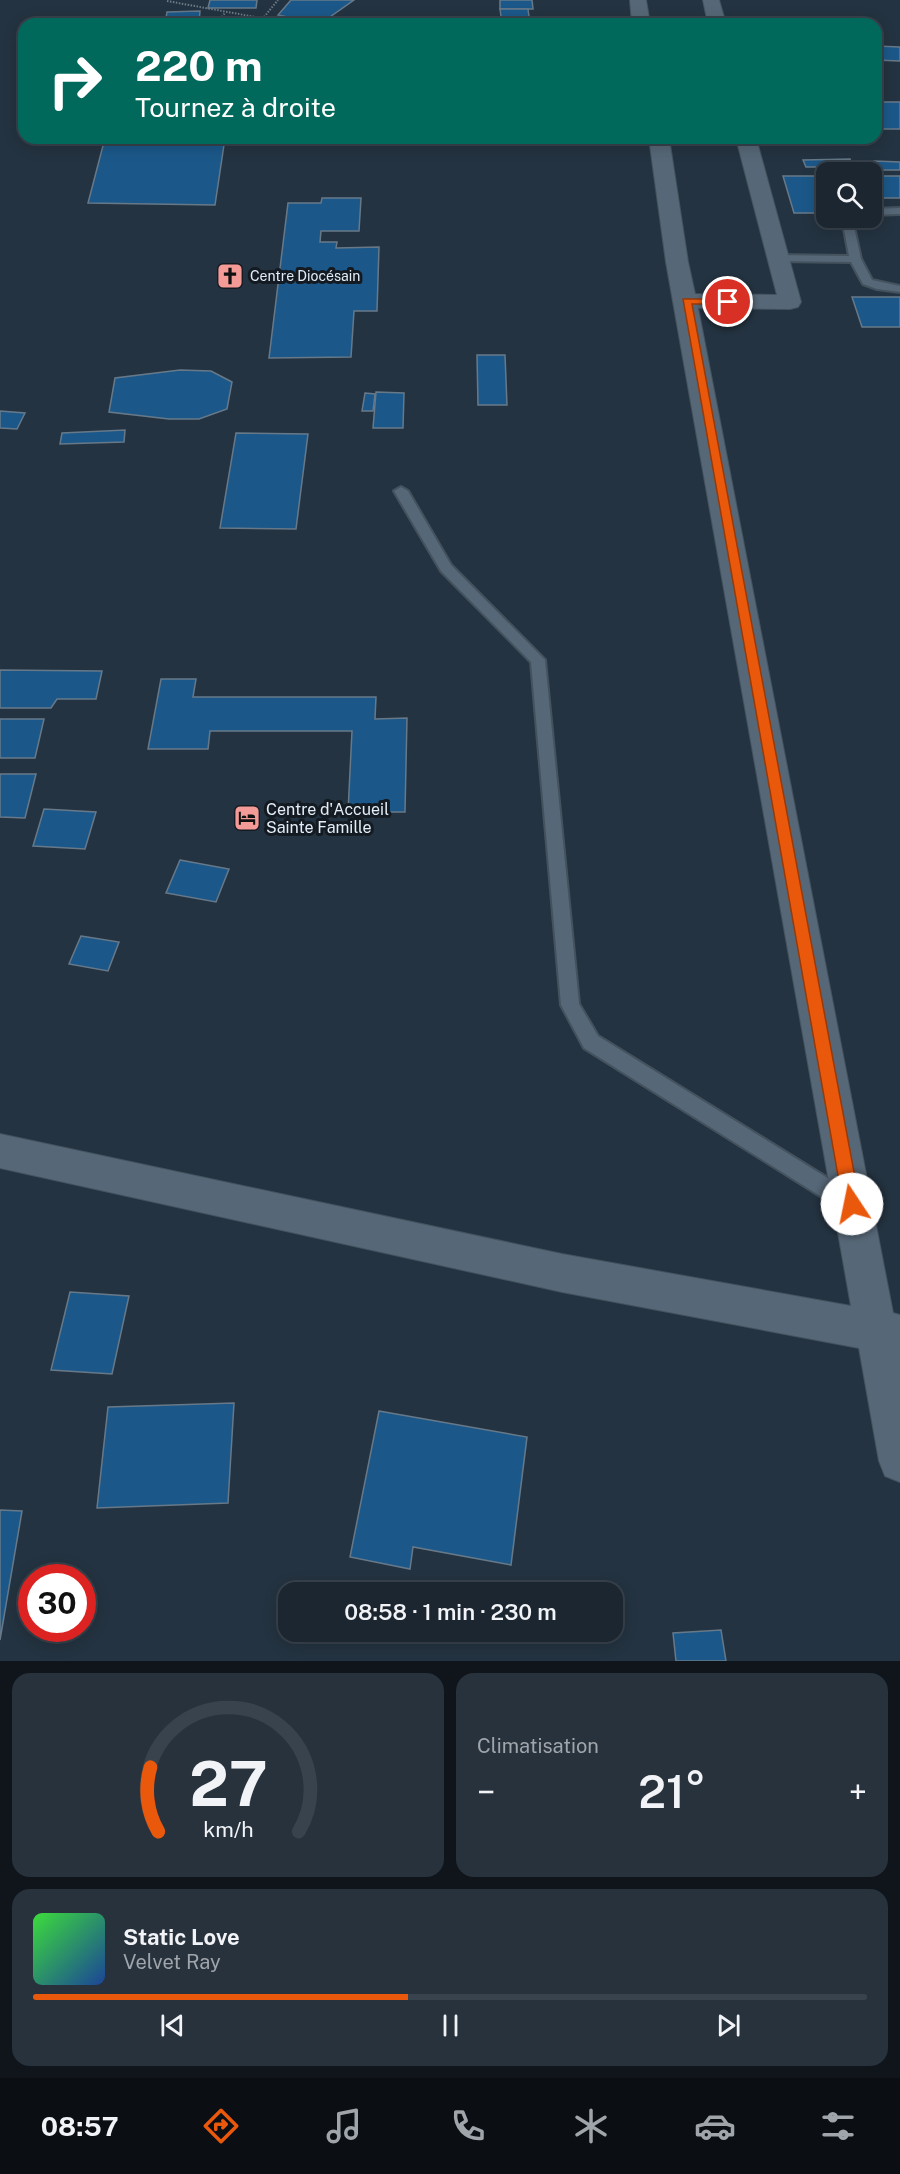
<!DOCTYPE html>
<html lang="fr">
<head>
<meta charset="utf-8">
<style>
  body { margin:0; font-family:"Public Sans",sans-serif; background:#28323d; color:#f1f3f6; height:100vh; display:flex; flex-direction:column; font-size:22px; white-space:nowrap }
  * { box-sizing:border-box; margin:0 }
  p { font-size:20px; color:#a0a5ab }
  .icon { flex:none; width:33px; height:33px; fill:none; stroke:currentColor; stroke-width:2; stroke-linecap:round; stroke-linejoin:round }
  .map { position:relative; height:1661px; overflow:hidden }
  .panel { display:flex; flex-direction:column; gap:12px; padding:12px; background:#0f151b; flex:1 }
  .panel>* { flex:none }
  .banner { position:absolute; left:18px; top:18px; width:864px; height:126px; border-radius:18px; box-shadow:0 3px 15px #0003,0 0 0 2px #39434d; background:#00695c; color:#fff; overflow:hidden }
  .fabs { position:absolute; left:816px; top:162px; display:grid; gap:12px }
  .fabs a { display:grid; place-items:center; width:66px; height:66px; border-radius:12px; background:#1b2631; box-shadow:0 3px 15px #0003,0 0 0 2px #39434d; font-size:30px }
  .speed { position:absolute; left:18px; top:1564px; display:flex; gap:12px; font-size:30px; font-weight:700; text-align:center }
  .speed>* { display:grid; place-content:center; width:78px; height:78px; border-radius:50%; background:#1b2631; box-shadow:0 3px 15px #0003,0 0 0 2px #39434d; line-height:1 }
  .speed .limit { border:9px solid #d22; background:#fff; color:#111 }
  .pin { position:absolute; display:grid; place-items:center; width:51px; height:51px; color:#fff; margin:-26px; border:3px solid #fff; border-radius:50%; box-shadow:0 2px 6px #0007 }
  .me { position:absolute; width:66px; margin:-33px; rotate:349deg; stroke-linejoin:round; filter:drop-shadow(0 0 4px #0008) }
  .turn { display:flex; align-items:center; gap:21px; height:126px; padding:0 18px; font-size:27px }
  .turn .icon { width:78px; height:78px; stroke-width:2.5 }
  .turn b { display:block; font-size:42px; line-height:51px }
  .big { font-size:45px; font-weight:600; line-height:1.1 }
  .panel .tile { flex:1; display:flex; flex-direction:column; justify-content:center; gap:9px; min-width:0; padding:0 21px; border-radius:18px; background:#28323d }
  .panel .dial { align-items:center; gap:0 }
  .dial svg { height:156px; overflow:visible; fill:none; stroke:#39434d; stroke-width:7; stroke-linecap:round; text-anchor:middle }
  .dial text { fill:#f1f3f6; stroke:none }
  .song { display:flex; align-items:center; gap:18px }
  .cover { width:72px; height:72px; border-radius:9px; background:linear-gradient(135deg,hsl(120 70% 55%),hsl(220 70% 35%)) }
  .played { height:6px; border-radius:3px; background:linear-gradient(90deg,#ea580c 45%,#39434d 45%) }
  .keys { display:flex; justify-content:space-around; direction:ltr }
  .heat { display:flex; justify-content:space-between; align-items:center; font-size:33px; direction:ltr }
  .panel .tiles { flex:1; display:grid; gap:12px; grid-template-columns:1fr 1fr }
  .tile:last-child { grid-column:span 2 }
  .trip { position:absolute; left:278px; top:1582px; width:345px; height:60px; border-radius:18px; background:#1b2631; box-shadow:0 3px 15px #0003,0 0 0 2px #39434d; font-weight:600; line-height:60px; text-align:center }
  .dock { display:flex; height:96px; justify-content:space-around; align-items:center; background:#0b0f14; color:#a0a5ab }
  .dock .icon { width:42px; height:42px }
  .dock .on { color:#ea580c }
  .dock b { font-size:27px; color:#f1f3f6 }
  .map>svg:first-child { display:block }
  .building { fill:#1b5889; stroke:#677989; stroke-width:1.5 }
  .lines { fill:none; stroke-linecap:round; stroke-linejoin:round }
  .service-casing { stroke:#44525e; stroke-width:4 }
  .minor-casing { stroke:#44525e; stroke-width:2 }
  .path { stroke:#6f7c88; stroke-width:2; stroke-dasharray:1.5 1.5; stroke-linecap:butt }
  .service { fill:#566777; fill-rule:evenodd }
  .minor { fill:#566777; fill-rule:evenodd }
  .route { fill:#ea580c; stroke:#983908; stroke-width:1.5 }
  .labels { text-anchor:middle; stroke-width:6; stroke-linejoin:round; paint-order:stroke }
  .far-poi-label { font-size:14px; fill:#e3edf7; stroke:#131a21; text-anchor:start }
  .poi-label { font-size:16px; fill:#e3edf7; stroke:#131a21; text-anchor:start }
</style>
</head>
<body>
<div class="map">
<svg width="900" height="1661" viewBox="0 0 900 1661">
  <rect width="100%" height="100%" fill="#243341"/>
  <g class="building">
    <path d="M210 0H257L256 8H208Z"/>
    <path d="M291 0H354L320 24 278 15Z"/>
    <path d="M500 0H532L533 9H500Z"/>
    <path d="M500 9H528L530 24H502Z"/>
    <path d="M200 11 199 24H165L167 12Z"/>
    <path d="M876 46 900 47V61L876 60Z"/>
    <rect x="876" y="102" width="24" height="27"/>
    <path d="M105 138H225L215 205 88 203Z"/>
    <path d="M850 159 853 167H806L803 160Z"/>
    <path d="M874 161 900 162V170H877Z"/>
    <path d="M783 176H826V213H794Z"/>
    <rect x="872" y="176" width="28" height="22"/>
    <path d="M322 198H361L359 231H321L320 242H337L336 248 379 247 377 311H354L351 357 269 358 288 203H321Z"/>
    <path d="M852 297H900V327H862Z"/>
    <path d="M477 355H505L507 405H478Z"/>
    <path d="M180 370 211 371 232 382 227 409 199 419H169L109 412 115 378Z"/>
    <path d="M376 392 404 393 403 428H373Z"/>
    <path d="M365 393 375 394 373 411H362Z"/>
    <path d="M0 411 25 413 17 429 0 428Z"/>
    <path d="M125 430 124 442 60 444 62 433Z"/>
    <path d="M236 433 308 434 296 529 220 528Z"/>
    <path d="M0 670 102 671 96 699H57L51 708H0Z"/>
    <path d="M161 679H196L193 697H376L375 719 407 718 405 812H348L352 731H210L208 749H148Z"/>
    <path d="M0 719H44L35 758H0Z"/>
    <path d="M0 774H36L25 818 0 817Z"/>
    <path d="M44 809 96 812 85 849 33 846Z"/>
    <path d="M180 860 229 869 216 902 166 893Z"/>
    <path d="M81 936 119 942 108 971 69 964Z"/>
    <path d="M70 1292 129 1296 112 1374 51 1370Z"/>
    <path d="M234 1403 228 1503 97 1508 108 1407Z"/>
    <path d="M379 1411 527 1437 511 1565 413 1547 410 1569 350 1557Z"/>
    <path d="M0 1510 22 1511 0 1640Z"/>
    <path d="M721 1630 726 1661H676L673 1633Z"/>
  </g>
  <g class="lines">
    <defs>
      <g id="service">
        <path d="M900 208V214L872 215V209Z"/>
        <path d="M842 218H852L861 259 872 280 900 286V292L877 289 863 284 851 262 777 261 771 258 777 255 849 256Z"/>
        <path d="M401 487 408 491 451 565 545 660 579 1004 598 1036 855 1195 858 1202 855 1209 848 1211 841 1209 584 1048 561 1005 531 662 441 571 394 491Z"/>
      </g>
      <g id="minor">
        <path d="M630 0H646L650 24H632Z"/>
        <path d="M703 0H719L726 24H708Z"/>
        <path d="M649 138H669L688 262 695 294 777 295 736 138H756L801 302 798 307 790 309 698 308 893 1313 900 1315V1482L885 1476 879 1461 859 1348 562 1292 0 1168V1134L562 1254 851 1306 666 262Z"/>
      </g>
    </defs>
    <use href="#service" class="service-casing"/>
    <use href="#minor" class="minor-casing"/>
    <g class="path">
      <path d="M167 1 294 24"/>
      <path d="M264 17 278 0"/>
      <path d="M216 24 225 13"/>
    </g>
    <use href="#service" class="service"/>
    <use href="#minor" class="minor"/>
  </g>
  <path class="route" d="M683 299H728L733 302 728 304H692L860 1204 858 1209 852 1212 846 1209 843 1204Z"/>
  <defs>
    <symbol id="church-square" viewBox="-11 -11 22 22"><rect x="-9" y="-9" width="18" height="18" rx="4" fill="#f59b97" stroke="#131a21"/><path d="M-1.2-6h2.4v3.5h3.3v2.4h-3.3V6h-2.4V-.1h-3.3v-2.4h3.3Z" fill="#111"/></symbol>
    <symbol id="hotel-square" viewBox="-11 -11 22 22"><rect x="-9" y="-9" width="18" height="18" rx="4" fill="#f59b97" stroke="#131a21"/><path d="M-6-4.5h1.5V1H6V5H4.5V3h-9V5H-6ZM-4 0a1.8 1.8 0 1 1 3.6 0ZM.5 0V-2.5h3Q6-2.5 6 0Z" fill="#111"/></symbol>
  </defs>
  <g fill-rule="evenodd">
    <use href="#church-square" x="215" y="261" width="30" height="30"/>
    <use href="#hotel-square" x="232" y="803" width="30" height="30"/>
  </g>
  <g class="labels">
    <g class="far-poi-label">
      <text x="250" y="281">Centre Diocésain</text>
    </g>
    <g class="poi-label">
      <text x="266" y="815">Centre d'Accueil<tspan x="266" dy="18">Sainte Famille</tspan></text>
    </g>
  </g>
</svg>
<div class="fabs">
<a><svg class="icon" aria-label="search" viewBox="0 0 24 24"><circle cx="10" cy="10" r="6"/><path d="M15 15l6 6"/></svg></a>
</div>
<div class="speed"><div class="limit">30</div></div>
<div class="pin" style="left:728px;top:302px;background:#d93025"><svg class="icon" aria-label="arrive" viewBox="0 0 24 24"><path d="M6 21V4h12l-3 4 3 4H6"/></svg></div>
<svg class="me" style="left:852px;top:1204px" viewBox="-20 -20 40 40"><circle r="19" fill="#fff"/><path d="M0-13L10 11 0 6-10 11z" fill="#ea580c"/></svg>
<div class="trip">08:58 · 1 min · 230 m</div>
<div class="banner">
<div class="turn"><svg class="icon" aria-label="right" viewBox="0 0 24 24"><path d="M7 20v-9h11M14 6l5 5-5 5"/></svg><div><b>220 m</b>Tournez à droite</div></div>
</div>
</div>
<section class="panel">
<div class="tiles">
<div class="tile dial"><svg viewBox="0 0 100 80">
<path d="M14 69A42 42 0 1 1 86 69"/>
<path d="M14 69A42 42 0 0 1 10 36" stroke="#ea580c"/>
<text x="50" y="56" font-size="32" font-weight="700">27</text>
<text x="50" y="72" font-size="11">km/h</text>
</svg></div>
<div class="tile"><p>Climatisation</p>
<div class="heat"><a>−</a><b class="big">21°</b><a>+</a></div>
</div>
<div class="tile">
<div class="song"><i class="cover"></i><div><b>Static Love</b><p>Velvet Ray</p></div></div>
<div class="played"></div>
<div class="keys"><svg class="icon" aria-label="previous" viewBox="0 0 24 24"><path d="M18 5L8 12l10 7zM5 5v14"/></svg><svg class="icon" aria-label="pause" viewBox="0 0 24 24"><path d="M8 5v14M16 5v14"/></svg><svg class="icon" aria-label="next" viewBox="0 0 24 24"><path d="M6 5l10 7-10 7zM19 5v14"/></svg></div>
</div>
</div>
</section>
<nav class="dock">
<b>08:57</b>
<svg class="icon on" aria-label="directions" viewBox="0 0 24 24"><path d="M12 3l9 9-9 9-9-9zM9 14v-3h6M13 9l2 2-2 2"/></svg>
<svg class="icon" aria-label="music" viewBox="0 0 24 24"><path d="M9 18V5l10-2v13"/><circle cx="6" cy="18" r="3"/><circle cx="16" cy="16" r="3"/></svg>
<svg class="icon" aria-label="phone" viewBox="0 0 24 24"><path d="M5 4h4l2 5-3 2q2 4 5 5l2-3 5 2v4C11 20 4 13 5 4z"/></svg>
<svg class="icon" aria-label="climate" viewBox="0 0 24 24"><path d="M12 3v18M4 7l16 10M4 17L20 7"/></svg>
<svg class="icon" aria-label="car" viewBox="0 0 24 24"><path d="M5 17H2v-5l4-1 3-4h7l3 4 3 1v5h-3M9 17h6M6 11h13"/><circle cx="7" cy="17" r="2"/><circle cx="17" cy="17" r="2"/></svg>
<svg class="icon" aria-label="filters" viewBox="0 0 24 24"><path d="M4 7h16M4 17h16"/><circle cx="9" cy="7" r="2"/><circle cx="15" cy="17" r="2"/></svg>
</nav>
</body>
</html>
